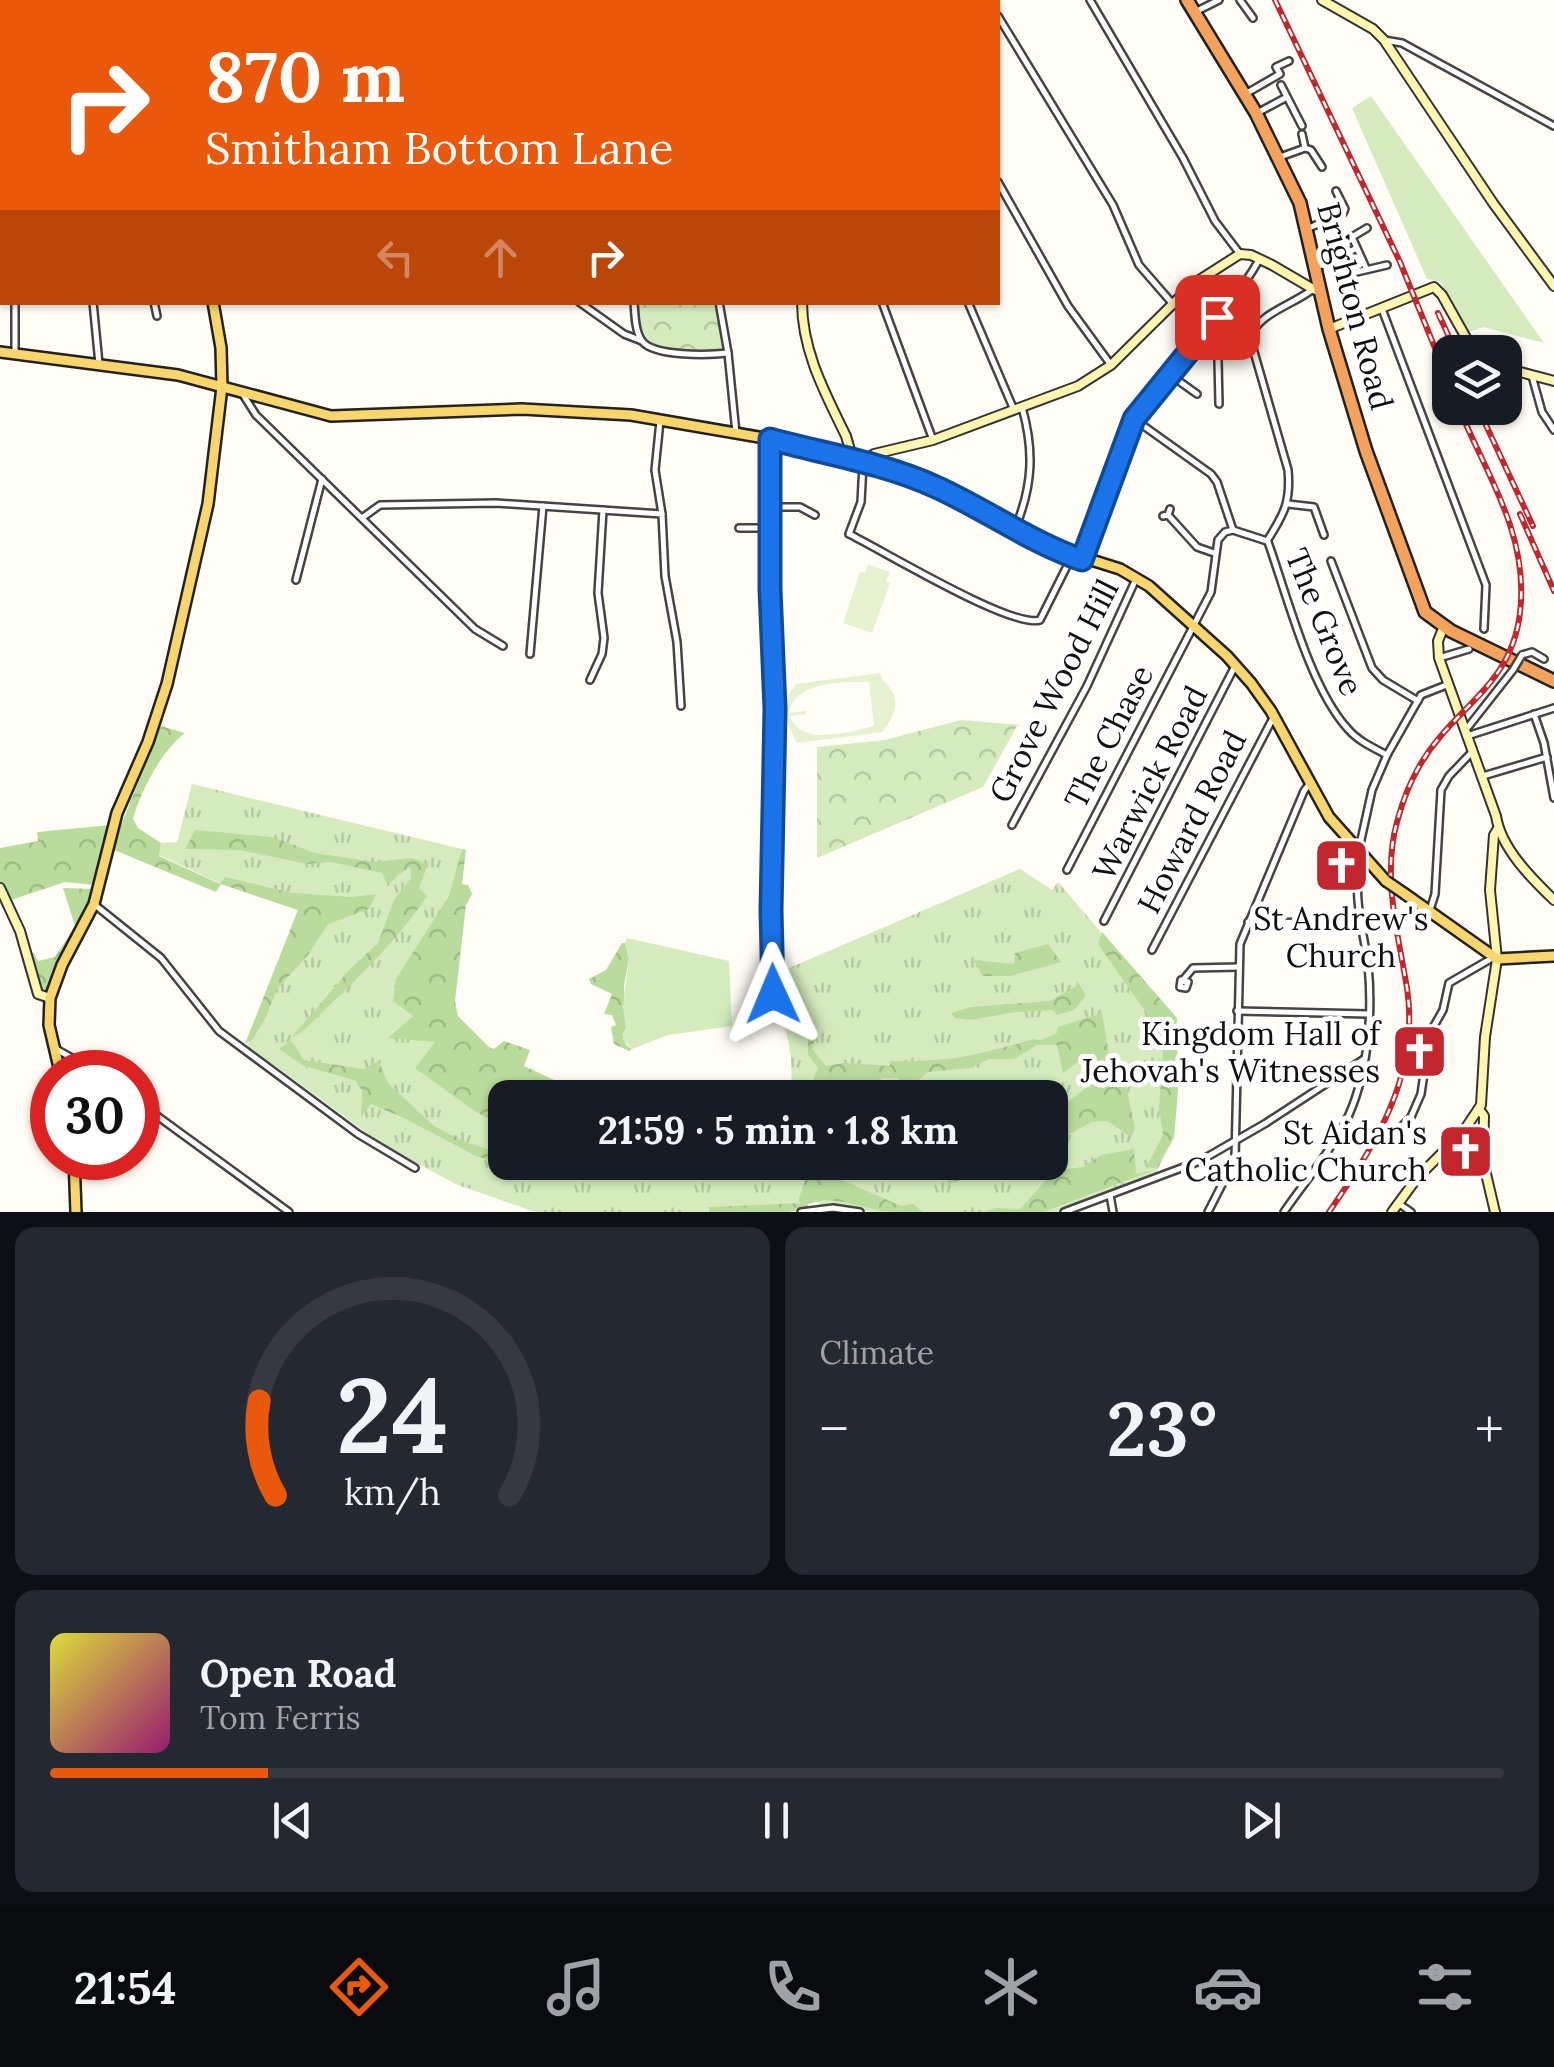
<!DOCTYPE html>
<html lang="en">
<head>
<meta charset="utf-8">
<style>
  body { margin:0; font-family:Lora,serif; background:#242831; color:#f1f3f6; height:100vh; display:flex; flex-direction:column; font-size:38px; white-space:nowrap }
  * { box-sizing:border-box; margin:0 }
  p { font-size:32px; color:#9ea1a6 }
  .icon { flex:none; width:55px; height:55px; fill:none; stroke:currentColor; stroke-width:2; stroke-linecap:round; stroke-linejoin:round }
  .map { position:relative; height:1212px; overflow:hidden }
  .sheet { display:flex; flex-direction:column; gap:15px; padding:15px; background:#0d0f14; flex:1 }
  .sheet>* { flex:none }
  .banner { position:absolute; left:0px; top:0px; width:1000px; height:305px; box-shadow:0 2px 8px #0004; background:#ea580c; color:#fff; overflow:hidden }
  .fabs { position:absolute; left:1432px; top:335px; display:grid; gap:20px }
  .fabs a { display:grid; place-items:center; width:90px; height:90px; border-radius:20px; background:#171b24; box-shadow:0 2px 8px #0004; font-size:50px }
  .speed { position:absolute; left:30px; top:1050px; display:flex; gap:20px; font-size:50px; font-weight:700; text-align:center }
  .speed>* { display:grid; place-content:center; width:130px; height:130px; border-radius:50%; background:#171b24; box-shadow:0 2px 8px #0004; line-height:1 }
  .speed .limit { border:15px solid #d22; background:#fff; color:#111 }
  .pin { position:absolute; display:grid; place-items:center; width:85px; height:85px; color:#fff; margin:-42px; border-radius:20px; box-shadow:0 5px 15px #0006 }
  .me { position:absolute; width:110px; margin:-55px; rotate:359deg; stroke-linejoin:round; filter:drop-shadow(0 0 8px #0008) }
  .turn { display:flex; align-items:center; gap:35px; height:210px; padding:0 40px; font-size:45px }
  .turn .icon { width:130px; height:130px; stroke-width:2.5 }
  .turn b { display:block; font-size:70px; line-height:85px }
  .lanes { display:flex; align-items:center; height:95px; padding:0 40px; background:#0003; justify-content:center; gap:50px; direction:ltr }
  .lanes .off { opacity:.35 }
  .big { font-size:75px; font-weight:700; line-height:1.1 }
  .sheet .widget { flex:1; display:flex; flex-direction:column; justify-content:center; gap:15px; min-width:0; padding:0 35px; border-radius:20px; background:#242831 }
  .sheet .dial { align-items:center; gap:0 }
  .dial svg { height:260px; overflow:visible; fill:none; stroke:#363941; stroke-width:7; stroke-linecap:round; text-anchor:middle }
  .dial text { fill:#f1f3f6; stroke:none }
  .song { display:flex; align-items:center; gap:30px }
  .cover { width:120px; height:120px; border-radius:15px; background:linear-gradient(135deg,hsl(60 70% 55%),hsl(320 70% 35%)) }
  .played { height:10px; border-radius:5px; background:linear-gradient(90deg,#ea580c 15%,#363941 15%) }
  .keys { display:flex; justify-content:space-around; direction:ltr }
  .heat { display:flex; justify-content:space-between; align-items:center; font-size:55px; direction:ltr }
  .sheet .tiles { flex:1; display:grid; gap:15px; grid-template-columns:1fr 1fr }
  .widget:last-child { grid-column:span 2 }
  .trip { position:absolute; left:488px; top:1080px; width:580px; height:100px; border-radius:20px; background:#171b24; box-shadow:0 2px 8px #0004; font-weight:700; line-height:100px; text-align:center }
  .tabs { display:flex; height:160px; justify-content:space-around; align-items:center; background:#090b0e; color:#9ea1a6 }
  .tabs .icon { width:70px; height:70px }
  .tabs .selected { color:#ea580c }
  .tabs b { font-size:45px; color:#f1f3f6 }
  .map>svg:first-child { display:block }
  .grass { fill:url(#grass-tufts) }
  .forest { fill:url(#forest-crowns) }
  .park { fill:url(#park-crowns) }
  .garden { fill:#d5ebbd }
  .pitch { fill:#e6f2cf; fill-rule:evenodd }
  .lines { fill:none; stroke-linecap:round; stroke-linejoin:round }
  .street-casing { stroke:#444; stroke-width:10 }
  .secondary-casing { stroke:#333; stroke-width:12 }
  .primary-casing { stroke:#222; stroke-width:14 }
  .highway-casing { stroke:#222; stroke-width:16 }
  .street { stroke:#fff; stroke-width:5 }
  .secondary { stroke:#fff6b0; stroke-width:8 }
  .primary { stroke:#f9d66b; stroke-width:9 }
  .highway { stroke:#f5a25d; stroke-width:11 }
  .rail-casing { stroke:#c4262e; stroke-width:6 }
  .rail { stroke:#fff; stroke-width:2.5; stroke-dasharray:8; stroke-linecap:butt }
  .street-bridge-casing { stroke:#444; stroke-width:10; stroke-linecap:butt }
  .primary-bridge-casing { stroke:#222; stroke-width:14; stroke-linecap:butt }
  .street-bridge { stroke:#fff; stroke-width:5 }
  .primary-bridge { stroke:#f9d66b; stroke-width:9 }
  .route-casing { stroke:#114b97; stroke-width:25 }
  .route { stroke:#1a73e8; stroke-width:18 }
  .labels { text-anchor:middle; stroke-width:10; stroke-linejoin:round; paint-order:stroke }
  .street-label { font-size:32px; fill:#111; stroke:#fff }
  .poi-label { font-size:32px; fill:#111; stroke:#fff; text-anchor:end }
</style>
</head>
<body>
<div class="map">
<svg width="1554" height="1212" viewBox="0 0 1554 1212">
  <defs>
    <pattern id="grass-tufts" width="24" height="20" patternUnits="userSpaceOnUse" patternTransform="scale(2.5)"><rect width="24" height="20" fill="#d5ebbd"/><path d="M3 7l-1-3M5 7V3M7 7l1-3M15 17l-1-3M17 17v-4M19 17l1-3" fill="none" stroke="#b6c8a1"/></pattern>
    <pattern id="forest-crowns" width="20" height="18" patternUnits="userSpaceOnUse" patternTransform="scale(2.5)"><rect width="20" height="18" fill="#b9dc9c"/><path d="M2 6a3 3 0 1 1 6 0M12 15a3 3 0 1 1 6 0" fill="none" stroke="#9ebc85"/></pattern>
    <pattern id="park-crowns" width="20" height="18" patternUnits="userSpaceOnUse" patternTransform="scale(2.5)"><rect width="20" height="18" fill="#d5ebbd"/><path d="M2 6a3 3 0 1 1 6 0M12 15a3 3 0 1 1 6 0" fill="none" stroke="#b6c8a1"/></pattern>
  </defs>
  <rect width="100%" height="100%" fill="#fffdf5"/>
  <path class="grass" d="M192 784 462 849 440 1019 476 1112 505 1128V1162H1050V1098L792 1097 791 1057 787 1035 776 1007 775 974 1020 869 1052 890 1058 882 1176 1020 1177 1100 1173 1139 1156 1173 1057 1212H873L820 1205 818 1202 774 1212H535L458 1185 386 1147 274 1065 246 1050 298 910 221 884 159 855 161 843 177 842Z"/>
  <g class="forest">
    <path d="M161 726 185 733C162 750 140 792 133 819L138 828 161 843 159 856 220 884 225 877 292 893 352 897 376 894 369 909 328 924 308 955 277 989 266 1017 253 1039 245 1044 298 910 221 884 216 892 114 850 120 828Z"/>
    <path d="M110 825 96 885 65 882 8 901 0 885V848L38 841 37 832Z"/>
    <path d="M195 830 272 837 315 853 373 862 412 858 428 864 419 888 427 896C393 947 347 988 303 1031L291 1038 350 969 378 943 394 900 411 878 410 867 398 875 388 886 382 873 331 862 307 864 240 850 185 849Z"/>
    <path d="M462 849 466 850 462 884 468 885 472 894 466 905 455 1001 458 1016 489 1047 494 1049 504 1041 530 1050 524 1066 591 1097 505 1098V1128L476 1112 415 1068 435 1042 388 1038 413 1016 393 1001 396 979 449 896Z"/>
    <path d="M63 888 95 889 45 991 42 992 29 954 34 953 38 961 55 957 75 926Z"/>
    <path d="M1102 932 1177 1018 1178 1090 1174 1138 1155 1169 1147 1166 1163 1135 1159 1107 1163 1052 1150 1018 1098 944Z"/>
    <path d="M622 943H625L629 959 624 986 626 1029 623 1034 626 1045 632 1049 629 1051 614 1044 611 1027 616 1025 612 1015 604 1014 612 994 591 984 589 979 606 970Z"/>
    <path d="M1048 944 1061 962 1011 976H983L973 960 1014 964 1015 953Z"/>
    <path d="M1077 980 1086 996 1074 1010 1057 1015 1053 1010 1015 1012 971 1020 955 1018 951 1013 970 1007 1050 1001 1076 986Z"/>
    <path d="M1102 1013 1109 1054 1124 1075 1135 1129 1131 1137 1107 1121 1092 1122 1050 1144V1116L1100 1077 1094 1066 1079 1061 1063 1073 1057 1045H1037L1014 1059H989L970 1068 928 1072 911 1086 897 1078H882C859 1103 854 1098 821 1097L810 1087 818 1068 808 1055V1040L817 1032 812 1049 826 1066 843 1063 890 1066V1061C943 1063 982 1055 1033 1039L1041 1040 1057 1033 1058 1027Z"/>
    <path d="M291 1040 304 1060 363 1069 379 1061 388 1083 434 1126 465 1142 501 1153 505 1155V1162L518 1163 541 1175 476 1156 406 1119 371 1104 361 1117 362 1091 356 1081 302 1065 279 1049Z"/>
    <path d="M1134 1149 1136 1174 1154 1170 1043 1212H983L996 1208 1020 1209 1048 1178 1066 1169 1083 1167 1101 1155Z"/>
    <path d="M802 1162 813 1163 817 1177 842 1180 901 1206 913 1204 923 1212C909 1212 894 1212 881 1211 855 1206 832 1195 808 1204L809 1208 789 1212H709V1207L802 1203 798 1201 806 1178Z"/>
    <path d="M947 1163V1162L1026 1163 1008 1177 987 1172 948 1184Z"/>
  </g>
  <g class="park">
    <path d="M636 303H716L724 347 720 351C670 351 643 361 636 303Z"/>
    <path d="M961 720 1021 725 1017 726 983 787 817 858V747L885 740Z"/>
  </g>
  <g class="garden">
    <path d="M1371 96 1544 343 1483 327 1466 333 1441 282 1427 279 1352 108Z"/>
    <path d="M627 938 729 961 732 1026 668 1035 632 1049 622 1039 626 1029 623 1007 629 959 625 943Z"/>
  </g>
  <g class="pitch">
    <path d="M868 564 890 572 886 582 890 583 872 633 843 623 860 572 865 573Z"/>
    <path d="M880 673C886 688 879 674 889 687 903 704 891 719 883 732L797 743 783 714 786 699 796 684ZM869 682 874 726C850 732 800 747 790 716L806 714V711L789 713C794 681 843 682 869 682Z"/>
  </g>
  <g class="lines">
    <defs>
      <g id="street">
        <path d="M544 0 546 2"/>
        <path d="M673 0 674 2"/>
        <path d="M764 0 765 2"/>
        <path d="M988 0 990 2"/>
        <path d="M1090 0 1183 158 1215 221 1240 254"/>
        <path d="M1240 0 1253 18"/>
        <path d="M21 2 22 0"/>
        <path d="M95 2V0"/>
        <path d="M303 2V0"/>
        <path d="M406 2V0"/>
        <path d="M874 2 877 0"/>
        <path d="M1195 12 1219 0"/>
        <path d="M998 16 1113 205 1139 265 1172 303"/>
        <path d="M1384 40 1402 43 1554 126"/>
        <path d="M1281 85 1302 126"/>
        <path d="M1247 93 1280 74 1276 67 1289 61"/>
        <path d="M1259 112 1287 97"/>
        <path d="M1305 148 1311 150 1322 167"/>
        <path d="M2 153V189"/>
        <path d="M1280 157 1305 148 1302 134"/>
        <path d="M998 182 1068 306 1111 365"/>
        <path d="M1309 228 1343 213 1345 209 1336 191"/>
        <path d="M1317 267 1355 249"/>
        <path d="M1366 268 1352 237 1367 228"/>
        <path d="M0 272 2 273"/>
        <path d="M1357 272 1387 265"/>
        <path d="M15 302V353"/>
        <path d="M93 302 99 364"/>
        <path d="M154 302 157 316"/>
        <path d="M579 302 624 334 642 341"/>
        <path d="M634 302C635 315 635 331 642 341 654 357 710 355 728 353"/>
        <path d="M719 302 728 353 736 433"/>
        <path d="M882 302 933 440"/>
        <path d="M968 302 1014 410"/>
        <path d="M1382 309 1486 585 1484 629"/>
        <path d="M1217 317 1219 404"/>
        <path d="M1169 374 1197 394"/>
        <path d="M1532 376 1542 412 1554 430"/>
        <path d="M242 393 256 415 475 629 503 646"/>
        <path d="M1134 419 1211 474 1217 482 1233 530"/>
        <path d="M660 421 655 470 662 514 665 576 677 642 681 706"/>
        <path d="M770 440V589L775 709 771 911 773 1008 777 1016"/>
        <path d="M863 464 861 502 849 534C882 550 1012 629 1040 620L1072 556"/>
        <path d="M1288 504 1314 507 1324 535"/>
        <path d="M772 507H800L815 515"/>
        <path d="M1168 515 1197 547 1214 553"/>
        <path d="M1163 516 1168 515 1170 509"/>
        <path d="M362 518 380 505 496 503 662 514"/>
        <path d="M1016 526C1033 484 1034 450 1022 407"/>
        <path d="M739 528H771"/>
        <path d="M1267 541C1284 514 1291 502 1288 470L1250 338C1258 313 1293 305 1313 289"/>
        <path d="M1268 542C1287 595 1310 688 1348 729 1358 741 1374 748 1387 755"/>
        <path d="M1084 557C1101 512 1110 460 1134 418 1169 360 1226 319 1259 260"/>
        <path d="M1331 561 1372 668 1383 680 1418 701"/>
        <path d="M296 580 322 479"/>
        <path d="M530 654 543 506"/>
        <path d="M1522 655 1532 652 1544 659"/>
        <path d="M1439 658 1469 649"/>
        <path d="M590 680 602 654 604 638 598 593 603 510"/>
        <path d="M1534 714 1544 743 1554 798"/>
        <path d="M1465 731 1513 670"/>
        <path d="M1467 736 1554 708"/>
        <path d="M1483 776 1547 757"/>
        <path d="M1012 825 1087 686 1136 579"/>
        <path d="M1359 849 1372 790 1387 755 1421 695 1449 684"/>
        <path d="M1067 870 1211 592 1218 540 1225 532 1233 530 1267 541"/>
        <path d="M95 905 161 958 219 1031 358 1134 415 1168"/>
        <path d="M1430 910 1435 894 1441 790 1449 776 1472 752"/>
        <path d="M1104 921 1235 666"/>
        <path d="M1248 922 1360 923"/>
        <path d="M1152 950 1273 718"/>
        <path d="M1181 980 1188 982 1186 988 1180 987Z"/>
        <path d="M1183 980 1193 968 1239 967"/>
        <path d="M1237 1011 1368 1014"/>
        <path d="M1198 1036 1206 1041H1236"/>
        <path d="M56 1049 97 1072"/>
        <path d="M138 1102 289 1212"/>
        <path d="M1402 1126 1411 1117 1421 1094 1430 1033 1443 1010 1449 983 1494 957"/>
        <path d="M1110 1195 1113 1212"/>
        <path d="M1398 1203 1411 1212"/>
        <path d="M801 1212 833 1208 860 1212"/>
        <path d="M1064 1212 1200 1161 1266 1123 1364 1059"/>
        <path d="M1208 1212 1235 1159 1240 944 1304 791 1310 783"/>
        <path d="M1284 1212C1304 1183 1328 1155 1345 1123 1368 1078 1373 1014 1368 965 1364 931 1350 892 1363 859"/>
      </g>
      <g id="secondary">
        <path d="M867 0 868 2"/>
        <path d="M1322 0 1373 29 1384 40 1493 203 1554 286"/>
        <path d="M802 302C802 351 825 393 846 436L850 450 849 460"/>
        <path d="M1329 329 1434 287 1442 295 1474 352"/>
        <path d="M1505 368 1554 381"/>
        <path d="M863 463 874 454 933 440 1078 386 1111 365 1193 284 1240 254 1251 255 1272 265 1313 289 1321 291"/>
        <path d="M1444 626 1438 641 1439 658 1496 816C1501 848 1531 878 1554 900"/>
        <path d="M0 888 20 931 38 994 50 998"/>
        <path d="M1479 1109 1484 1116 1483 1161 1495 1212"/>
        <path d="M1392 1212 1417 1178 1463 1132 1481 1105 1485 1037 1497 959 1490 890 1494 835 1497 830"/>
      </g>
      <g id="primary">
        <path d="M177 2V0"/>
        <path d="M0 352 178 375 331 416 522 409 631 415 770 439 906 475 966 501 1050 547 1120 569 1149 586 1227 656 1251 683 1271 711 1329 817 1386 881"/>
        <path d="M1405 894 1497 959 1554 956"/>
        <path d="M60 1072 49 1025 50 998 62 965 94 904 117 813 148 742 167 684 208 504 222 387 221 348 213 302"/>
        <path d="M74 1158 76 1212"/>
      </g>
      <path id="highway" d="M1187 0 1256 113 1300 203 1329 329 1366 451 1425 612 1451 631 1554 681"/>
    </defs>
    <use href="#street" class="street-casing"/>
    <use href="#secondary" class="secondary-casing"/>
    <use href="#primary" class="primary-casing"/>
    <use href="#highway" class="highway-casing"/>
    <use href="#street" class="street"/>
    <use href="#secondary" class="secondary"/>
    <use href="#primary" class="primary"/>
    <use href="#highway" class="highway"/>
    <defs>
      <g id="rail">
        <path d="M1275 0 1400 262 1450 385"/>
        <path d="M1438 313 1456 352"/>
        <path d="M1478 408 1533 526"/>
        <path d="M1520 514 1554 591"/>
        <path d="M1329 1212C1376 1144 1420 1075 1407 988 1398 934 1382 876 1397 822 1402 803 1410 782 1420 765 1456 703 1517 686 1521 601 1525 528 1485 472 1459 408"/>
      </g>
    </defs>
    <use href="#rail" class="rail-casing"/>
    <use href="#rail" class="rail"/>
    <defs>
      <path id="street-bridge" d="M1513 670 1522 655"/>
      <path id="primary-bridge" d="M1386 881 1405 894"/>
    </defs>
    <use href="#street-bridge" class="street-bridge-casing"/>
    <use href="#primary-bridge" class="primary-bridge-casing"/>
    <use href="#street-bridge" class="street-bridge"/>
    <use href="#primary-bridge" class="primary-bridge"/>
  </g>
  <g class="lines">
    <defs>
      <path id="route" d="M773 994 771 910 775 709 770 589V439C825 454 884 463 936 487 985 509 1030 542 1082 560L1134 419 1217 317"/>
    </defs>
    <use href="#route" class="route-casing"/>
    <use href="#route" class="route"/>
  </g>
  <defs>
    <symbol id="church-square" viewBox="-11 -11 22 22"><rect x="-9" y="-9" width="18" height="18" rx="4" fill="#c4262e" stroke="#fff"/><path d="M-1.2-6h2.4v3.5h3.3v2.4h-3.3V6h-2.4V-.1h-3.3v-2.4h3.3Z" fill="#fff"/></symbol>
  </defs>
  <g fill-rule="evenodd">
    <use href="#church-square" x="1310" y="834" width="63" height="63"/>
    <use href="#church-square" x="1388" y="1020" width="63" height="63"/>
    <use href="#church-square" x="1434" y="1120" width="63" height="63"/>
  </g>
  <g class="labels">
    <g class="street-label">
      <text transform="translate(1355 306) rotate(75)" y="11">Brighton Road</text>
      <text transform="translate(1324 622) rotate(68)" y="11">The Grove</text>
      <text transform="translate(1054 691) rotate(-63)" y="11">Grove Wood Hill</text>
      <text transform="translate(1109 737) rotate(-63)" y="11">The Chase</text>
      <text transform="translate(1150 783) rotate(-63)" y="11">Warwick Road</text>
      <text transform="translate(1192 822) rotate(-63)" y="11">Howard Road</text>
    </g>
    <g class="poi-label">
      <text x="1341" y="930" text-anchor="middle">St Andrew's<tspan x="1341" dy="37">Church</tspan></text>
      <text x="1380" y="1045">Kingdom Hall of<tspan x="1380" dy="37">Jehovah's Witnesses</tspan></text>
      <text x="1427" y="1144">St Aidan's<tspan x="1427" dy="37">Catholic Church</tspan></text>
    </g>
  </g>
</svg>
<div class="fabs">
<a><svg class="icon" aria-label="layers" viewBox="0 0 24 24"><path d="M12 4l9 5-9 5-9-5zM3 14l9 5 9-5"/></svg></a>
</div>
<div class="speed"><div class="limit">30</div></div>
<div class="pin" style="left:1217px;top:317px;background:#d93025"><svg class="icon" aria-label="arrive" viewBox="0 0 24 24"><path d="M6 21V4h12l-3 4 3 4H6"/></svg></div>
<svg class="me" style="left:773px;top:994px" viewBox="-20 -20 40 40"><path d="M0-17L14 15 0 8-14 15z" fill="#1a73e8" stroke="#fff" stroke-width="4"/></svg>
<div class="trip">21:59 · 5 min · 1.8 km</div>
<div class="banner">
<div class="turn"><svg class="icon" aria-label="right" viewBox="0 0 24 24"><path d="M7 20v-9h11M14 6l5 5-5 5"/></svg><div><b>870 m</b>Smitham Bottom Lane</div></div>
<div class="lanes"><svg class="icon off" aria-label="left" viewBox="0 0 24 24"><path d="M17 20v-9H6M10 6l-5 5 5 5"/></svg><svg class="icon off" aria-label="ahead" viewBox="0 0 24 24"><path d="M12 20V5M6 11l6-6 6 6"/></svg><svg class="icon" aria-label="right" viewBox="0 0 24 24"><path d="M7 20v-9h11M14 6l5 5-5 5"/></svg></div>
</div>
</div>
<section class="sheet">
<div class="tiles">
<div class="widget dial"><svg viewBox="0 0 100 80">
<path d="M14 69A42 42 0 1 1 86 69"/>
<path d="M14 69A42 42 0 0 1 9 40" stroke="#ea580c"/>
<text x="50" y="56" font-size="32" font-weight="700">24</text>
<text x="50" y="72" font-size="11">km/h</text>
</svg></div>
<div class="widget"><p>Climate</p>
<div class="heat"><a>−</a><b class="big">23°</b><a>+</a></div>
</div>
<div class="widget">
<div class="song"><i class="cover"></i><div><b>Open Road</b><p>Tom Ferris</p></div></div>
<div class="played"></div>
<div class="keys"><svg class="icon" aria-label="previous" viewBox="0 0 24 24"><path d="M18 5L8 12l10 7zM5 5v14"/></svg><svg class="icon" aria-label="pause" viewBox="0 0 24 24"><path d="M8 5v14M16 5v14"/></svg><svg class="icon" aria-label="next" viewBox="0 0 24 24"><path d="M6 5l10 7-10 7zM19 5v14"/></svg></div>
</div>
</div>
</section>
<nav class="tabs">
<b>21:54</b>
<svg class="icon selected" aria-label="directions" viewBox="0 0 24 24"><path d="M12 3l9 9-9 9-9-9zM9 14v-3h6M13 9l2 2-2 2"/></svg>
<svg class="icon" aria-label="music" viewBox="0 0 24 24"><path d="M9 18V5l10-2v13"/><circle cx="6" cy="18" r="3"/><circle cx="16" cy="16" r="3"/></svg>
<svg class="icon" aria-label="phone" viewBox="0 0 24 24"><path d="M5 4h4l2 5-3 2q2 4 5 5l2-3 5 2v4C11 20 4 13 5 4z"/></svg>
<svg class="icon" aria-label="climate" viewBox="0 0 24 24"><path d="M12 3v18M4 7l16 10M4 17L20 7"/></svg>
<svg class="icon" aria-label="car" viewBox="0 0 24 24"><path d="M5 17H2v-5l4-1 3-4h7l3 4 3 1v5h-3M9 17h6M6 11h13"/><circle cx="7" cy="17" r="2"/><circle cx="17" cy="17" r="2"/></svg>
<svg class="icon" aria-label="filters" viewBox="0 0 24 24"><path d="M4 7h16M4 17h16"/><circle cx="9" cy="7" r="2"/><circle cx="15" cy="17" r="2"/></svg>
</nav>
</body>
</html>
